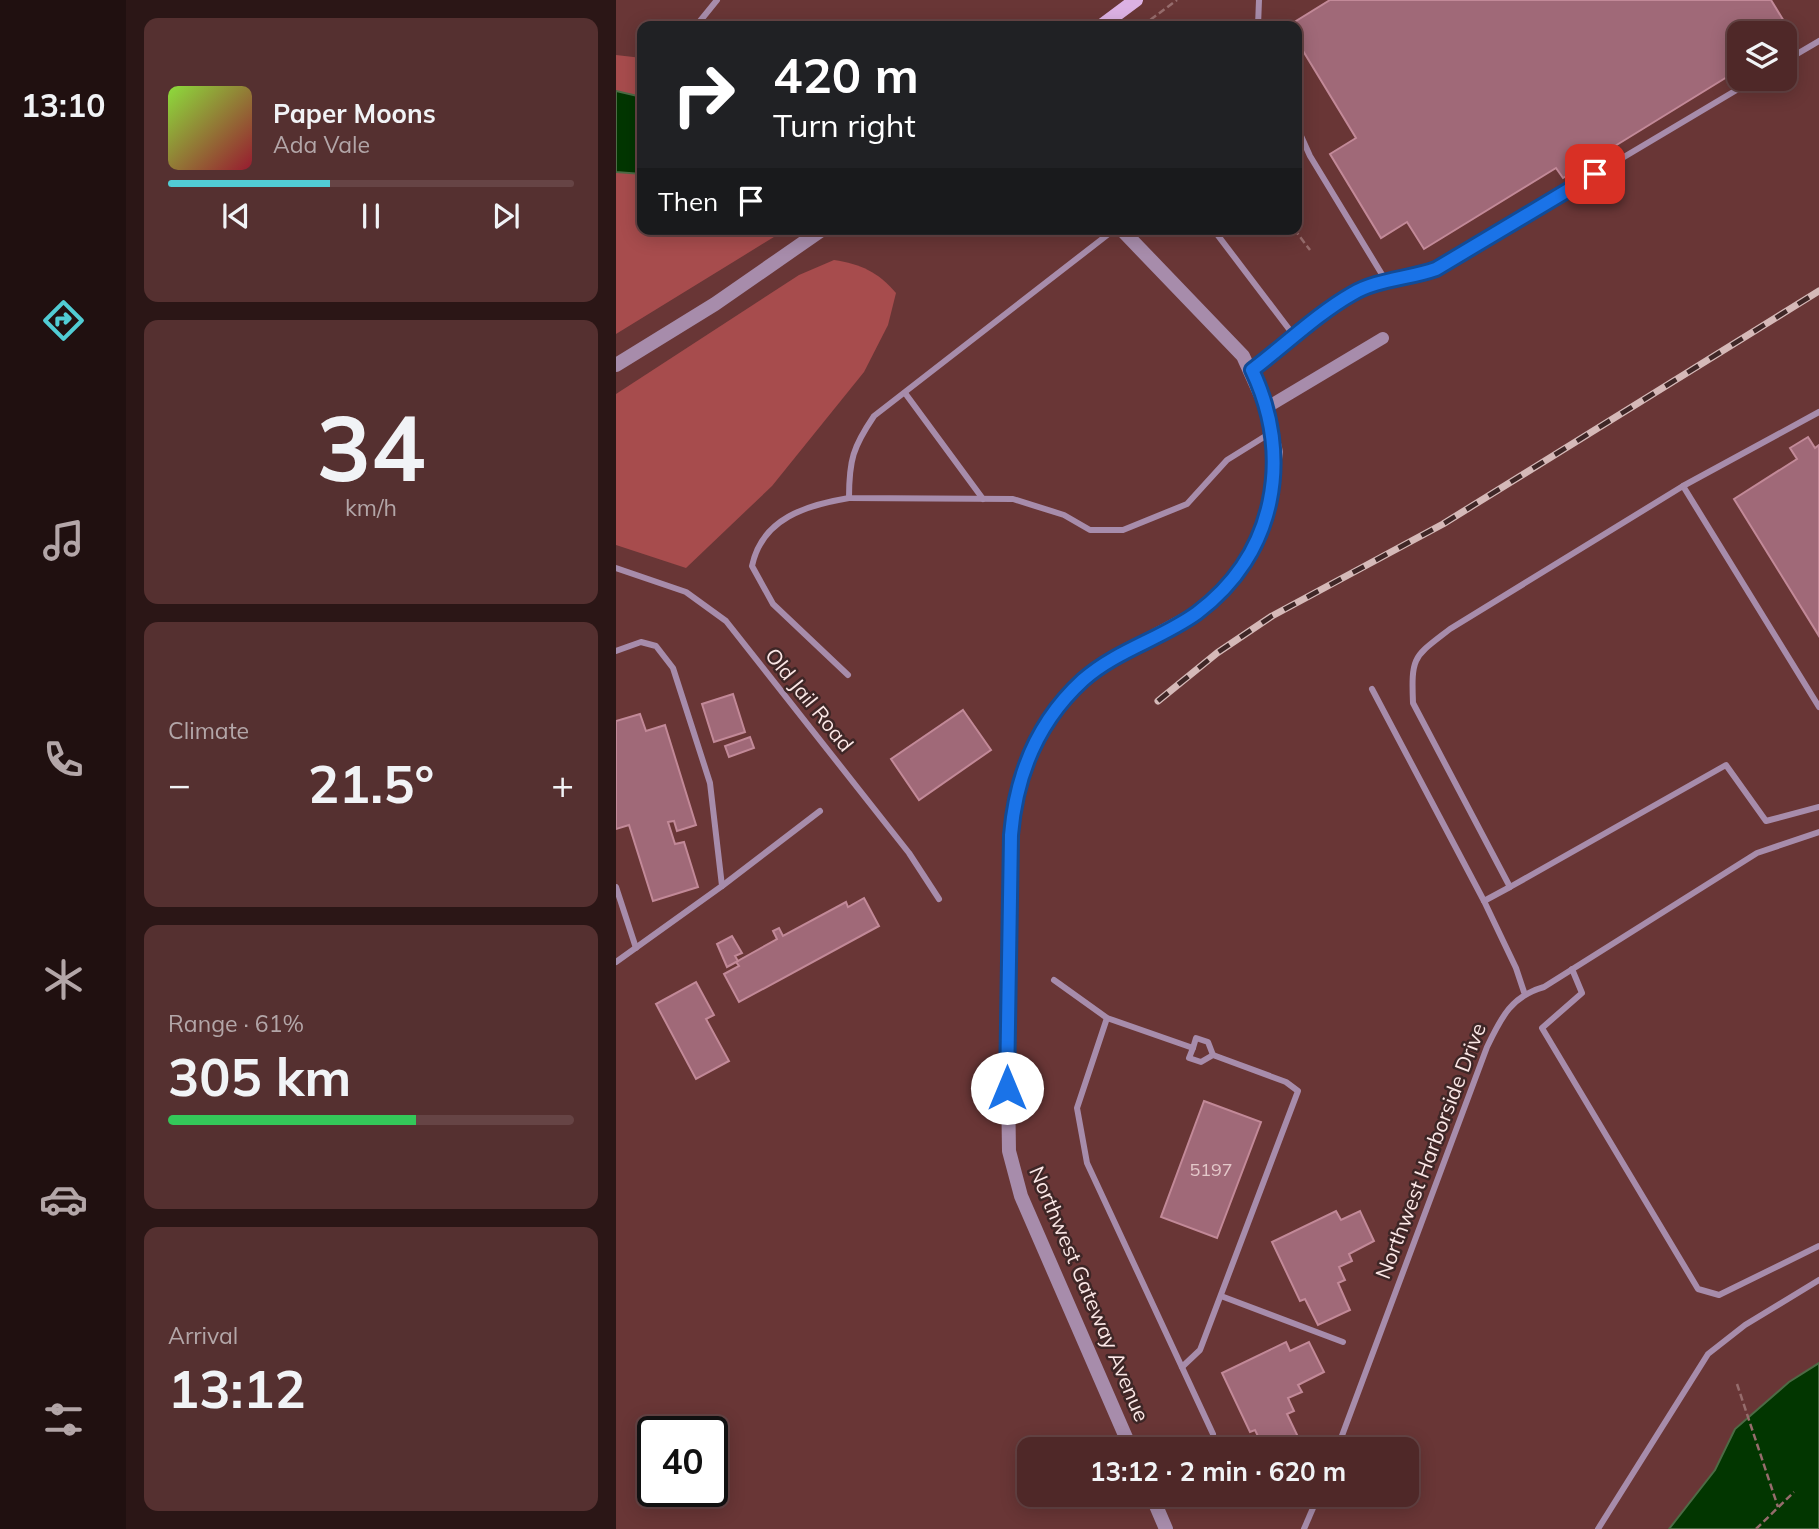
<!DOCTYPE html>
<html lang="en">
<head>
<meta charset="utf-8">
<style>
  body { margin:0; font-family:Mulish,sans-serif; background:#553030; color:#f1f3f6; height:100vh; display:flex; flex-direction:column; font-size:26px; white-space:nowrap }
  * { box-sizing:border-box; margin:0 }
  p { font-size:23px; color:#b3a6a8 }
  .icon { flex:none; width:38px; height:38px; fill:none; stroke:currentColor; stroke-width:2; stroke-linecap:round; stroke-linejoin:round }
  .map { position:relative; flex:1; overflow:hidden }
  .side { display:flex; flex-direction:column; gap:18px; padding:18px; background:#2b1616; width:490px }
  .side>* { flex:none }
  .guide { position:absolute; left:21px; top:21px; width:665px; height:214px; border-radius:14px; box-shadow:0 4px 18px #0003,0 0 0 2px #664445; background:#202124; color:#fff; overflow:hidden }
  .fabs { position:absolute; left:1111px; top:21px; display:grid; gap:14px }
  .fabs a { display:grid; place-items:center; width:70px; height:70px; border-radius:14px; background:#4f2828; box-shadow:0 4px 18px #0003,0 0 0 2px #664445; font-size:35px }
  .speed { position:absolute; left:21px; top:1416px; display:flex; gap:14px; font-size:35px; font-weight:700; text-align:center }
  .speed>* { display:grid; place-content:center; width:91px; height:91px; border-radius:50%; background:#4f2828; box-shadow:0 4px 18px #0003,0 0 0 2px #664445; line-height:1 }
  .speed .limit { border:4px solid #111; border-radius:10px; background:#fff; color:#111 }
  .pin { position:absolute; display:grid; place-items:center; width:60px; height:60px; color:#fff; margin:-30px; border-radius:14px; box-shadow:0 4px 10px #0006 }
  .me { position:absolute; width:77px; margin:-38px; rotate:0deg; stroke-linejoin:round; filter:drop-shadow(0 0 5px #0008) }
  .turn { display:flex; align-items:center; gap:24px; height:147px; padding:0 21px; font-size:32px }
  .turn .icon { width:91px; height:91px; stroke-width:2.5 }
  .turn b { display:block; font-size:49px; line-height:60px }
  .then { display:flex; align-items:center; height:66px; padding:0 21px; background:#0003; gap:14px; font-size:26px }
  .big { font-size:52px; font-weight:700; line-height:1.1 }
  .side .card { flex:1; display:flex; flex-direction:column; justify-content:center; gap:10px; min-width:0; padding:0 24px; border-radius:14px; background:#553030 }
  .side .dial { align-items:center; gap:0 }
  .dial b { font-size:91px; line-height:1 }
  .song { display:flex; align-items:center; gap:21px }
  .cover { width:84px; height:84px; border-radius:10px; background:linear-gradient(135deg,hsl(90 70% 55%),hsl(350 70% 35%)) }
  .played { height:7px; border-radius:4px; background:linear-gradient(90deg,#51ccd4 40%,#664445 40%) }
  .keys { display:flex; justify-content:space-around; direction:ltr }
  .heat { display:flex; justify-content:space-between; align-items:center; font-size:38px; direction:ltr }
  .charge { height:10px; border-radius:5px; background:linear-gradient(90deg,#34c759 61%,#664445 0) }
  .trip { position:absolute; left:401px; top:1437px; width:402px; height:70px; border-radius:14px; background:#4f2828; box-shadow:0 4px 18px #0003,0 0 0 2px #664445; font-weight:700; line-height:70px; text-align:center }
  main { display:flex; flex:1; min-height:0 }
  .tab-bar { display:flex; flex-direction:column; width:126px; justify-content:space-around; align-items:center; background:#201010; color:#b3a6a8 }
  .tab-bar .icon { width:49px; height:49px }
  .tab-bar .active { color:#51ccd4 }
  .tab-bar b { font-size:32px; color:#f1f3f6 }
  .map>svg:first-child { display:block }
  .green { fill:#a74c4d }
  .water { fill:#023600; stroke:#4d6b45; stroke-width:2 }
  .building { fill:#a06978; stroke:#c28998; stroke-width:2 }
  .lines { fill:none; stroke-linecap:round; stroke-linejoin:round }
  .path { stroke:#966c6c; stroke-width:2.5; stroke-dasharray:7 3.5; stroke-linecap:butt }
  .service { stroke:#a78cab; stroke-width:6 }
  .minor { stroke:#a78cab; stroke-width:12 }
  .tertiary { stroke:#a78cab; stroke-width:14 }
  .secondary { stroke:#dcb1e3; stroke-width:14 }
  .rail-casing { stroke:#d5b9b8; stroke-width:7 }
  .rail { stroke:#3e2626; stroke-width:4.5; stroke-dasharray:13; stroke-linecap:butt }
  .route-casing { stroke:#114b97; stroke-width:18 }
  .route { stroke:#1a73e8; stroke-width:12 }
  .labels { text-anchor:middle; stroke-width:5; stroke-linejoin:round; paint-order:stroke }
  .number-label { font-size:18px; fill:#e4c8ca }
  .street-label { font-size:21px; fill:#fbe7e6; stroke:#3e2626 }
</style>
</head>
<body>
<main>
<nav class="tab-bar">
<b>13:10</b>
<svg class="icon active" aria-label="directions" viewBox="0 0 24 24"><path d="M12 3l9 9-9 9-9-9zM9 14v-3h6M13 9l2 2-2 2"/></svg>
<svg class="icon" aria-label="music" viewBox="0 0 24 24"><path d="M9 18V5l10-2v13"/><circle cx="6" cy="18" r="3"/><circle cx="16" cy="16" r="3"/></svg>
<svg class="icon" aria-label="phone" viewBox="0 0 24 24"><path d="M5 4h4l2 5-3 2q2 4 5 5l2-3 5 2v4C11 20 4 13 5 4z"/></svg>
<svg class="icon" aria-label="climate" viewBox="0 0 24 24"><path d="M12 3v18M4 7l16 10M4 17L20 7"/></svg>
<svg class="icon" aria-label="car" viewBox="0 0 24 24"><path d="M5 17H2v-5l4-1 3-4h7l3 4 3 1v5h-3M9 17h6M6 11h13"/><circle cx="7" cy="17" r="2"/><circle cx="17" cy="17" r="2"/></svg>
<svg class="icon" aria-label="filters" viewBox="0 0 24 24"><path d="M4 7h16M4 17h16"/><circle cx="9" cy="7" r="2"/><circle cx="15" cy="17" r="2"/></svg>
</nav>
<section class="side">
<div class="card">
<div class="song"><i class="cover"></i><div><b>Paper Moons</b><p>Ada Vale</p></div></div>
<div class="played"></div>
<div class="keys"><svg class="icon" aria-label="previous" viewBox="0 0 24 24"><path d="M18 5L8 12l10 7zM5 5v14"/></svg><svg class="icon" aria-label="pause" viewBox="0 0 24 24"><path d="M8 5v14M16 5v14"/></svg><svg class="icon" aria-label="next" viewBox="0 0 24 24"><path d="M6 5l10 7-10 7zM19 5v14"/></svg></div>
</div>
<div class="card dial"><b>34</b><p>km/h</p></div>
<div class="card"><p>Climate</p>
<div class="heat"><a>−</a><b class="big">21.5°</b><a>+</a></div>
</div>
<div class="card"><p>Range · 61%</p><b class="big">305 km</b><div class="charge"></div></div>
<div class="card"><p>Arrival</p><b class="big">13:12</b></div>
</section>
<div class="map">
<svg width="1203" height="1529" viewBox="0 0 1203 1529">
  <rect width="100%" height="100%" fill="#693636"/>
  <g class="green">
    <path d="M0 55 26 58V229H171L0 334Z"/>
    <path d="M218 260C245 264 262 272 280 293L272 325 248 372 156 486 70 568 0 545V394L183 275Z"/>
  </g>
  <g class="water">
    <path d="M0 91 26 97V174L0 172Z"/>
    <path d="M1203 1363V1529H1053L1099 1470 1119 1429 1173 1382Z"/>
  </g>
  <g class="building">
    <path d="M714 0H1155L1177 36 1169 41V33H1124V69L947 178 940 168 808 249 791 222 765 238 714 154 740 138 681 41V26H672Z"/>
    <path d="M1192 437 1199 448 1203 445V636L1118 499 1181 459 1174 448Z"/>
    <path d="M117 694 129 732 98 742 86 704Z"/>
    <path d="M347 710 375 750 303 800 275 759Z"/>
    <path d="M24 714 30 731 49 725 80 825 61 831 58 821 52 822 59 844 68 842 82 887 37 901 13 825 0 829V721Z"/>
    <path d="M134 737 138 748 113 757 109 746Z"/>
    <path d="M248 898 263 926 123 1002 108 974 123 966 120 962 161 939 157 931 163 928 167 936 230 902 232 907Z"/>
    <path d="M116 936 126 953 119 956 122 961 111 967 101 944Z"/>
    <path d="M80 982 98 1015 90 1019 113 1061 80 1079 40 1004Z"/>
    <path d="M588 1101 645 1122 601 1238 545 1217Z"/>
    <path d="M720 1211 725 1220 744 1211 758 1241 733 1254 736 1261 723 1267 729 1280 722 1283 734 1310 702 1325 689 1299 684 1301 656 1242Z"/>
    <path d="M670 1342 674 1351 693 1342 708 1372 682 1385 686 1392 672 1398 678 1411 671 1414 684 1441 667 1449H648L639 1430 634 1432 606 1373Z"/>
  </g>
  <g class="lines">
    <g class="path">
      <path d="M526 26 561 0"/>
      <path d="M678 229 694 250"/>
      <path d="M1121 1384 1162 1507"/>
      <path d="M1140 1529 1178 1492"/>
    </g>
    <g class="service">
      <path d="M80 26 101 0"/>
      <path d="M642 26 643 0"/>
      <path d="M1169 61 1203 41"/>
      <path d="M681 127 694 156 770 281"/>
      <path d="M499 229 258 416C237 447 233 460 233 498L397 499 448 515 474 530H507L571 504 611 460 656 432"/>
      <path d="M597 229 679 337"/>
      <path d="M636 370 735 294 753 286 820 269 1139 79"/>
      <path d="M289 393 367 499"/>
      <path d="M1067 486 1203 707"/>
      <path d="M0 568 70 592 110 621 293 853 323 899"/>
      <path d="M0 651 25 642 40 646 57 668 94 783 106 886 0 962"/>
      <path d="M232 675 157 604 136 566C146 518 191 505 233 498"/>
      <path d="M756 689 868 901 900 968 908 992"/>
      <path d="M106 886 204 811"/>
      <path d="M0 887 20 948"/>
      <path d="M894 887 1110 765 1150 821 1203 807"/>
      <path d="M868 901 894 887 797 703C795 655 798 657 834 629L1067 486 1203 412"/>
      <path d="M956 969 966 993 926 1028 1082 1289 1103 1295 1203 1246"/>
      <path d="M438 980 491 1018 577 1048 573 1058 585 1062 597 1055 670 1082 682 1091 584 1350 566 1367"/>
      <path d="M491 1018 461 1108 471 1163 597 1434"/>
      <path d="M577 1048 580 1038 592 1042 597 1055"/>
      <path d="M605 1296 727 1342"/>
      <path d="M721 1449 871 1047C885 1018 895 996 928 987L1141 853 1203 832"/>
      <path d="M688 1529 703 1494"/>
      <path d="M982 1529 1092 1354 1129 1325 1203 1280"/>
    </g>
    <path class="minor" d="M650 408 767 338"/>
    <g class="tertiary">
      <path d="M505 229 627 356 649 405 660 452 651 515 632 558 616 581 579 614 485 665 450 697 436 714 415 750 404 780 397 816 391 1019 393 1151 405 1196 515 1449"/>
      <path d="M0 365 99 304 207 229"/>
      <path d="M535 1494 550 1529"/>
    </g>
    <path class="secondary" d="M485 26 520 0"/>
    <defs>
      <path id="rail" d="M542 701 601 653 656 616 827 524 1203 291"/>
    </defs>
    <use href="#rail" class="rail-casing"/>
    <use href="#rail" class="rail"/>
  </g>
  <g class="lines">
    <defs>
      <path id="route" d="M391 1088 395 835C400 775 421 722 467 680 501 650 545 639 581 613 660 554 677 457 636 370 668 346 701 314 736 294 761 279 792 279 820 269L979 174"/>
    </defs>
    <use href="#route" class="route-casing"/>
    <use href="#route" class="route"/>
  </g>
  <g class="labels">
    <g class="number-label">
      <text x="595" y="1176">5197</text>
    </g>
    <g class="street-label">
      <text transform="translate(193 700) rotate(51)" y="7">Old Jail Road</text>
      <text transform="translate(815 1151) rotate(-69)" y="7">Northwest Harborside Drive</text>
      <text transform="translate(473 1294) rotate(67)" y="7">Northwest Gateway Avenue</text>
    </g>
  </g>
</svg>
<div class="fabs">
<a><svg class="icon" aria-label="layers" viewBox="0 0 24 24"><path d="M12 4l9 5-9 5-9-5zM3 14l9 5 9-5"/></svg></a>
</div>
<div class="speed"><div class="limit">40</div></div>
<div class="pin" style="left:979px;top:174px;background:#d93025"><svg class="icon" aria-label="arrive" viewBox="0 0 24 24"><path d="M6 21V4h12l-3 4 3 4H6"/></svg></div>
<svg class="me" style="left:391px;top:1088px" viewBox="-20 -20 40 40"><circle r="19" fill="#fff"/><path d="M0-13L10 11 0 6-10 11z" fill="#1a73e8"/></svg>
<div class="trip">13:12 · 2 min · 620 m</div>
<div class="guide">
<div class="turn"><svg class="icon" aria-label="right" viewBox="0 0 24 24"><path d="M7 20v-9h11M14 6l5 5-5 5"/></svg><div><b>420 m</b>Turn right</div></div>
<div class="then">Then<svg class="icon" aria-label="arrive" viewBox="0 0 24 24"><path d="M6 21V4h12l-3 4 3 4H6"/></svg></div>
</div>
</div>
</main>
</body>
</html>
